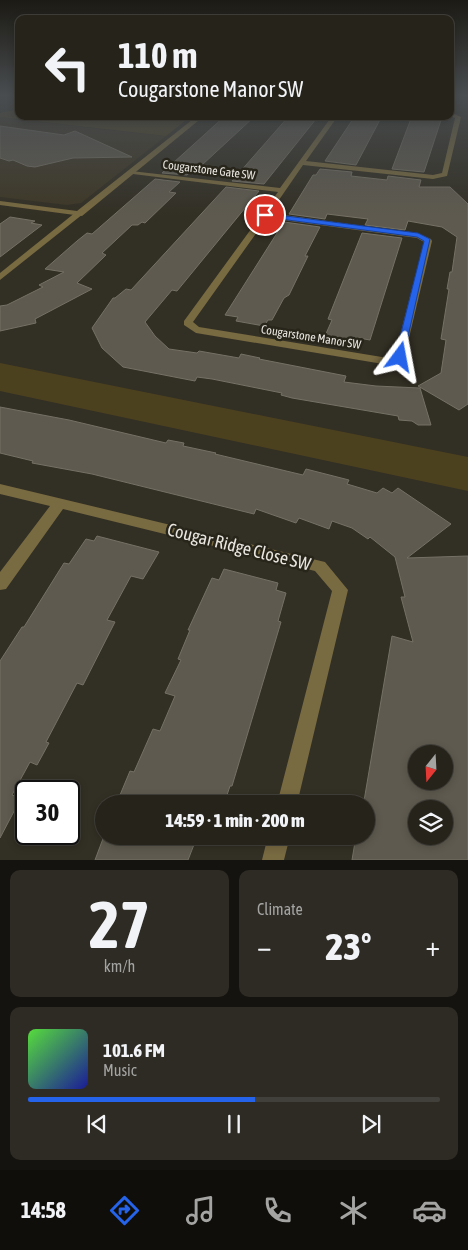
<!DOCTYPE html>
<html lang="en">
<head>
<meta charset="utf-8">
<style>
  body { margin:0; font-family:"Asap Condensed",sans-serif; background:#2e2b24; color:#f1f3f6; height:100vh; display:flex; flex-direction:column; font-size:19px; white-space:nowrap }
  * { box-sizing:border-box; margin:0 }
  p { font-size:16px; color:#a4a4a3 }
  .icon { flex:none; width:28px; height:28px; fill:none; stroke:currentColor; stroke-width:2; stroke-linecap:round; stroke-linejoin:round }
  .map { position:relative; height:860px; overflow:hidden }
  .panel { display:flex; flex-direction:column; gap:10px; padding:10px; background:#15130f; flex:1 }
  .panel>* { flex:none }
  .top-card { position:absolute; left:15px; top:15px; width:439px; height:105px; border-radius:10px; box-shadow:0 2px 8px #0003,0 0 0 1px #42403a; background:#26231b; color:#f1f3f6; overflow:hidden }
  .needle { width:32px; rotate:198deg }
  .controls { position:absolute; left:408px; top:745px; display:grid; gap:10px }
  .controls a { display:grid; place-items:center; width:45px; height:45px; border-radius:50%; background:#26231b; box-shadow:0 2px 8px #0003,0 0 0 1px #42403a; font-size:25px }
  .speed { position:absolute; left:15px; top:780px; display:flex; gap:10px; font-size:25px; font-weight:700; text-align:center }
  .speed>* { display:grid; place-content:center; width:65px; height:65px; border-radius:50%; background:#26231b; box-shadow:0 2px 8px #0003,0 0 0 1px #42403a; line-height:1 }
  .speed .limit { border:2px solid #111; border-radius:8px; background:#fff; color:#111 }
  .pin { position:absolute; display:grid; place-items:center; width:42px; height:42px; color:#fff; margin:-21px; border:2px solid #fff; border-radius:50%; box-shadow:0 1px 5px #0007 }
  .me { position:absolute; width:55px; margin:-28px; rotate:13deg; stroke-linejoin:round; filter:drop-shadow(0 0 4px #0008) }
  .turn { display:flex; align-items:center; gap:18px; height:105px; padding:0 20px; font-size:22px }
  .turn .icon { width:65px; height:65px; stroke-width:2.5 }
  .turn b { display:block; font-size:35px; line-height:42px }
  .big { font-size:38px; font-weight:800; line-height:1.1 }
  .panel .tile { flex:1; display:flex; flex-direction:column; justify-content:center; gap:8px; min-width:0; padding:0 18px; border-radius:10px; background:#2e2b24 }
  .panel .dial { align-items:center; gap:0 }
  .dial b { font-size:65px; line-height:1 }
  .song { display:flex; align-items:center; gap:15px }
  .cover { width:60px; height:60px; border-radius:8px; background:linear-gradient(135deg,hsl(110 70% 55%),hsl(240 70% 35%)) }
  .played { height:5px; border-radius:2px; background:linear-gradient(90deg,#2563eb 55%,#42403a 55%) }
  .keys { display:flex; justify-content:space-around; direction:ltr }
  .heat { display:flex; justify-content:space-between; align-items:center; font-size:28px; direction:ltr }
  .panel .tiles { flex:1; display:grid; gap:10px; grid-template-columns:1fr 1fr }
  .tile:last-child { grid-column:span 2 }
  .trip { position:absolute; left:95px; top:795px; width:280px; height:50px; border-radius:25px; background:#26231b; box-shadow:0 2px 8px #0003,0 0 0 1px #42403a; font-weight:800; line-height:50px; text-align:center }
  .dock { display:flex; height:80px; justify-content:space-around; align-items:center; background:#0f0e0b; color:#a4a4a3 }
  .dock .icon { width:35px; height:35px }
  .dock .current { color:#2563eb }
  .dock b { font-size:22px; color:#f1f3f6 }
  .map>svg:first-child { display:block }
  .built { fill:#3d3726 }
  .green { fill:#4c411f }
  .building { fill:#5e5a4f; stroke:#757165; fill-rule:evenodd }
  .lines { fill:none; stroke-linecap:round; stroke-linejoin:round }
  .minor { fill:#786a41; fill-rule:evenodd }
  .tertiary { fill:#786a41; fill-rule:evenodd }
  .route { fill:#2563eb; stroke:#184099 }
  .labels { text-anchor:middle; stroke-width:5; stroke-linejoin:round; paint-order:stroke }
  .far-street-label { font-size:12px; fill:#e8e6df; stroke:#28251b }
  .near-street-label { font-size:18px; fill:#e8e6df; stroke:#28251b }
</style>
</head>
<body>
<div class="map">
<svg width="468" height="860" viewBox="0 0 468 860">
  <rect width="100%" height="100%" fill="#322f24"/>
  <path class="built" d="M0 117 99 129 166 136 81 203 67 205 0 197Z"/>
  <g class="green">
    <path d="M19 109V116H191L166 136 0 117V113Z"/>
    <path d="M0 363 468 457V491L0 391Z"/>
  </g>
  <g class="building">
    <path d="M225 116H255L202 165 199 164 187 175 162 173Z"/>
    <path d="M289 116 316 119 264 184 232 181Z"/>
    <path d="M355 116H382L356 165 325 161Z"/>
    <path d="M412 116 442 117 424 172 392 169Z"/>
    <path d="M0 126 64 135 75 131 132 157 73 158 35 167 27 166 13 160 9 161 0 158Z"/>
    <path d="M320 169 352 172 351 176 387 180 388 176 421 180 419 187H450L468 204V404L459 410 418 386 441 373 446 340 441 339 449 289H447L450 272H452L457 237 442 227 408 221 405 230 365 225 368 219 327 214 325 219 289 214 313 175H316Z"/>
    <path d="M155 179 180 182 169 192 176 193 145 223 142 222 138 225H132L102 253 106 255 77 283 92 289 35 319 36 323 0 331V306L7 305 43 287 39 285 64 272 45 269 77 241 87 233 92 234Z"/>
    <path d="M226 187 259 191 177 291 172 290 145 322 155 336 169 349 197 353 199 351 239 358 241 354 260 358 259 359 346 376 344 382 376 386 420 388 431 425H418L412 421 399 420 398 416 292 398 281 395 282 393 212 379 197 377 195 381 123 367 102 348 92 328 113 298H115L126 289 131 290Z"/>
    <path d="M10 217 35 221 31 223 42 225 0 257V224Z"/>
    <path d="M284 222 320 227 305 256H308L289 295 284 298 272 320H268L264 326 236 321 238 317 225 315Z"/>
    <path d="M362 233 402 238 370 340 353 337 352 340 325 336 332 320 328 319Z"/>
    <path d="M0 407 69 420 166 443 168 440 184 443 183 446 216 453 215 454 303 475 306 469 349 480 347 484 377 493 383 488 392 493 398 488 451 524 407 558 468 556V860H352L356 836H366V802L364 801 392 636 413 642 401 597H405L395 557 370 537 368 539 352 528 332 521 329 529 299 518 296 523 256 509 254 514 92 474 32 463 33 461 0 453ZM416 754H444V781H416ZM416 809H444V836H416Z"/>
    <path d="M97 536 159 552 143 579 131 576 107 620 115 622 83 685 77 683 46 742 49 743 37 765 30 762 12 795 21 798 0 838V661L22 627H24L64 563 69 564 86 539 94 541Z"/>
    <path d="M224 569 278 583 276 590 286 593 278 621 281 622 232 786H230L224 804H130L132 799 120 795 130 771 134 772 153 729 160 731 175 696 165 693 181 660 178 659 190 630H188L212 578 219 580Z"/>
    <path d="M104 836H179L195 842 188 860H95Z"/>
  </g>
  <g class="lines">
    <g class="minor">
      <path d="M450 112 461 117 447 176 433 179 303 165 270 213 419 234 431 239 432 241 404 359 389 365 196 333 184 325V321L278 192 133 174 131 173V171L280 188 332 116H338L306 161 433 175 442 173 455 118 450 116ZM267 218 417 238 424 242 395 355 388 358 199 327 193 322Z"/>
      <path d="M76 212 83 214 0 280V273Z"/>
      <path d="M0 484 325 562 348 590 297 804H277L332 591 315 571 63 509 6 589 0 590V572L50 506 0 494Z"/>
      <path d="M268 836H290L284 860H262Z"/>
    </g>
    <path class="tertiary" d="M197 116H204L82 216 0 205V201L77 211Z"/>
  </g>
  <linearGradient id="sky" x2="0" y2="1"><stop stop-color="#1c1a14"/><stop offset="0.44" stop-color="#494d50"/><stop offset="1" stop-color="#494d50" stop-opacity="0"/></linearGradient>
  <rect width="468" height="216" fill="url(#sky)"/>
  <path class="route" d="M263 213 418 233 430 239 403 359H396L395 357 424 241 417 237 265 217H263Z"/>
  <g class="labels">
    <g class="far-street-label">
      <text transform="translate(209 170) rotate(7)" y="4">Cougarstone Gate SW</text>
      <text transform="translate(311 337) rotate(9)" y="4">Cougarstone Manor SW</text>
    </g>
    <g class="near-street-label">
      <text transform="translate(239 547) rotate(14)" y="6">Cougar Ridge Close SW</text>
    </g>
  </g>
</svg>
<div class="controls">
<a><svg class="needle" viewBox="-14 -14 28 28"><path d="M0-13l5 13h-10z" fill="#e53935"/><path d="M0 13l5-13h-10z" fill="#a4a4a3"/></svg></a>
<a><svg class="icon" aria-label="layers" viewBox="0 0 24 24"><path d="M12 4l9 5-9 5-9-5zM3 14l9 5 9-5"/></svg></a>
</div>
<div class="speed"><div class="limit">30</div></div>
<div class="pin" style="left:265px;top:215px;background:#d93025"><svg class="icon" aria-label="arrive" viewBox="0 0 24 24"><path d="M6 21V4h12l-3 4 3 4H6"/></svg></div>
<svg class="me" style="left:400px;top:357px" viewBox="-20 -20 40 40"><path d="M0-17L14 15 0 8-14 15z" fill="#2563eb" stroke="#fff" stroke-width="4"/></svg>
<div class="trip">14:59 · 1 min · 200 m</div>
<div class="top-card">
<div class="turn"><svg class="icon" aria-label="left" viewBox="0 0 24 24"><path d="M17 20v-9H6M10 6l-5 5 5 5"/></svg><div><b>110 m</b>Cougarstone Manor SW</div></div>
</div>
</div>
<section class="panel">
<div class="tiles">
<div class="tile dial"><b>27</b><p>km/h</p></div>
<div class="tile"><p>Climate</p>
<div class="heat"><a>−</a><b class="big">23°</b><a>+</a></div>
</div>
<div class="tile">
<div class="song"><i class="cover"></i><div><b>101.6 FM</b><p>Music</p></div></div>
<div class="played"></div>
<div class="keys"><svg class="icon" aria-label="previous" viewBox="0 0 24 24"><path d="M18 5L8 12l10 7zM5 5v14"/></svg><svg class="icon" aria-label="pause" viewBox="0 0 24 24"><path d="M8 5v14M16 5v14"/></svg><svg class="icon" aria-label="next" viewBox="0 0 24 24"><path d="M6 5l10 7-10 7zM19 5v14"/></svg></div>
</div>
</div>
</section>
<nav class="dock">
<b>14:58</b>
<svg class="icon current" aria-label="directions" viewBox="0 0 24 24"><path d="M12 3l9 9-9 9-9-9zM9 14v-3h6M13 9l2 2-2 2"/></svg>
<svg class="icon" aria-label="music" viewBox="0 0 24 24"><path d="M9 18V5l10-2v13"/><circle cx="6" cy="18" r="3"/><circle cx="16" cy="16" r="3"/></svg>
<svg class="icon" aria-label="phone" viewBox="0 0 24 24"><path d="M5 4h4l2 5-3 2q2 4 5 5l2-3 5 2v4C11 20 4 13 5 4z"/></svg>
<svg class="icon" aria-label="climate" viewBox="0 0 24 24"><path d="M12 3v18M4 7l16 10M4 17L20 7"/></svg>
<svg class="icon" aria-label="car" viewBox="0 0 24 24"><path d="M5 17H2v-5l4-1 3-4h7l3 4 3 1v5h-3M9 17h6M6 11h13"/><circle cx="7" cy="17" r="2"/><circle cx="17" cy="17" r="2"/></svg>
</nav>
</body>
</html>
